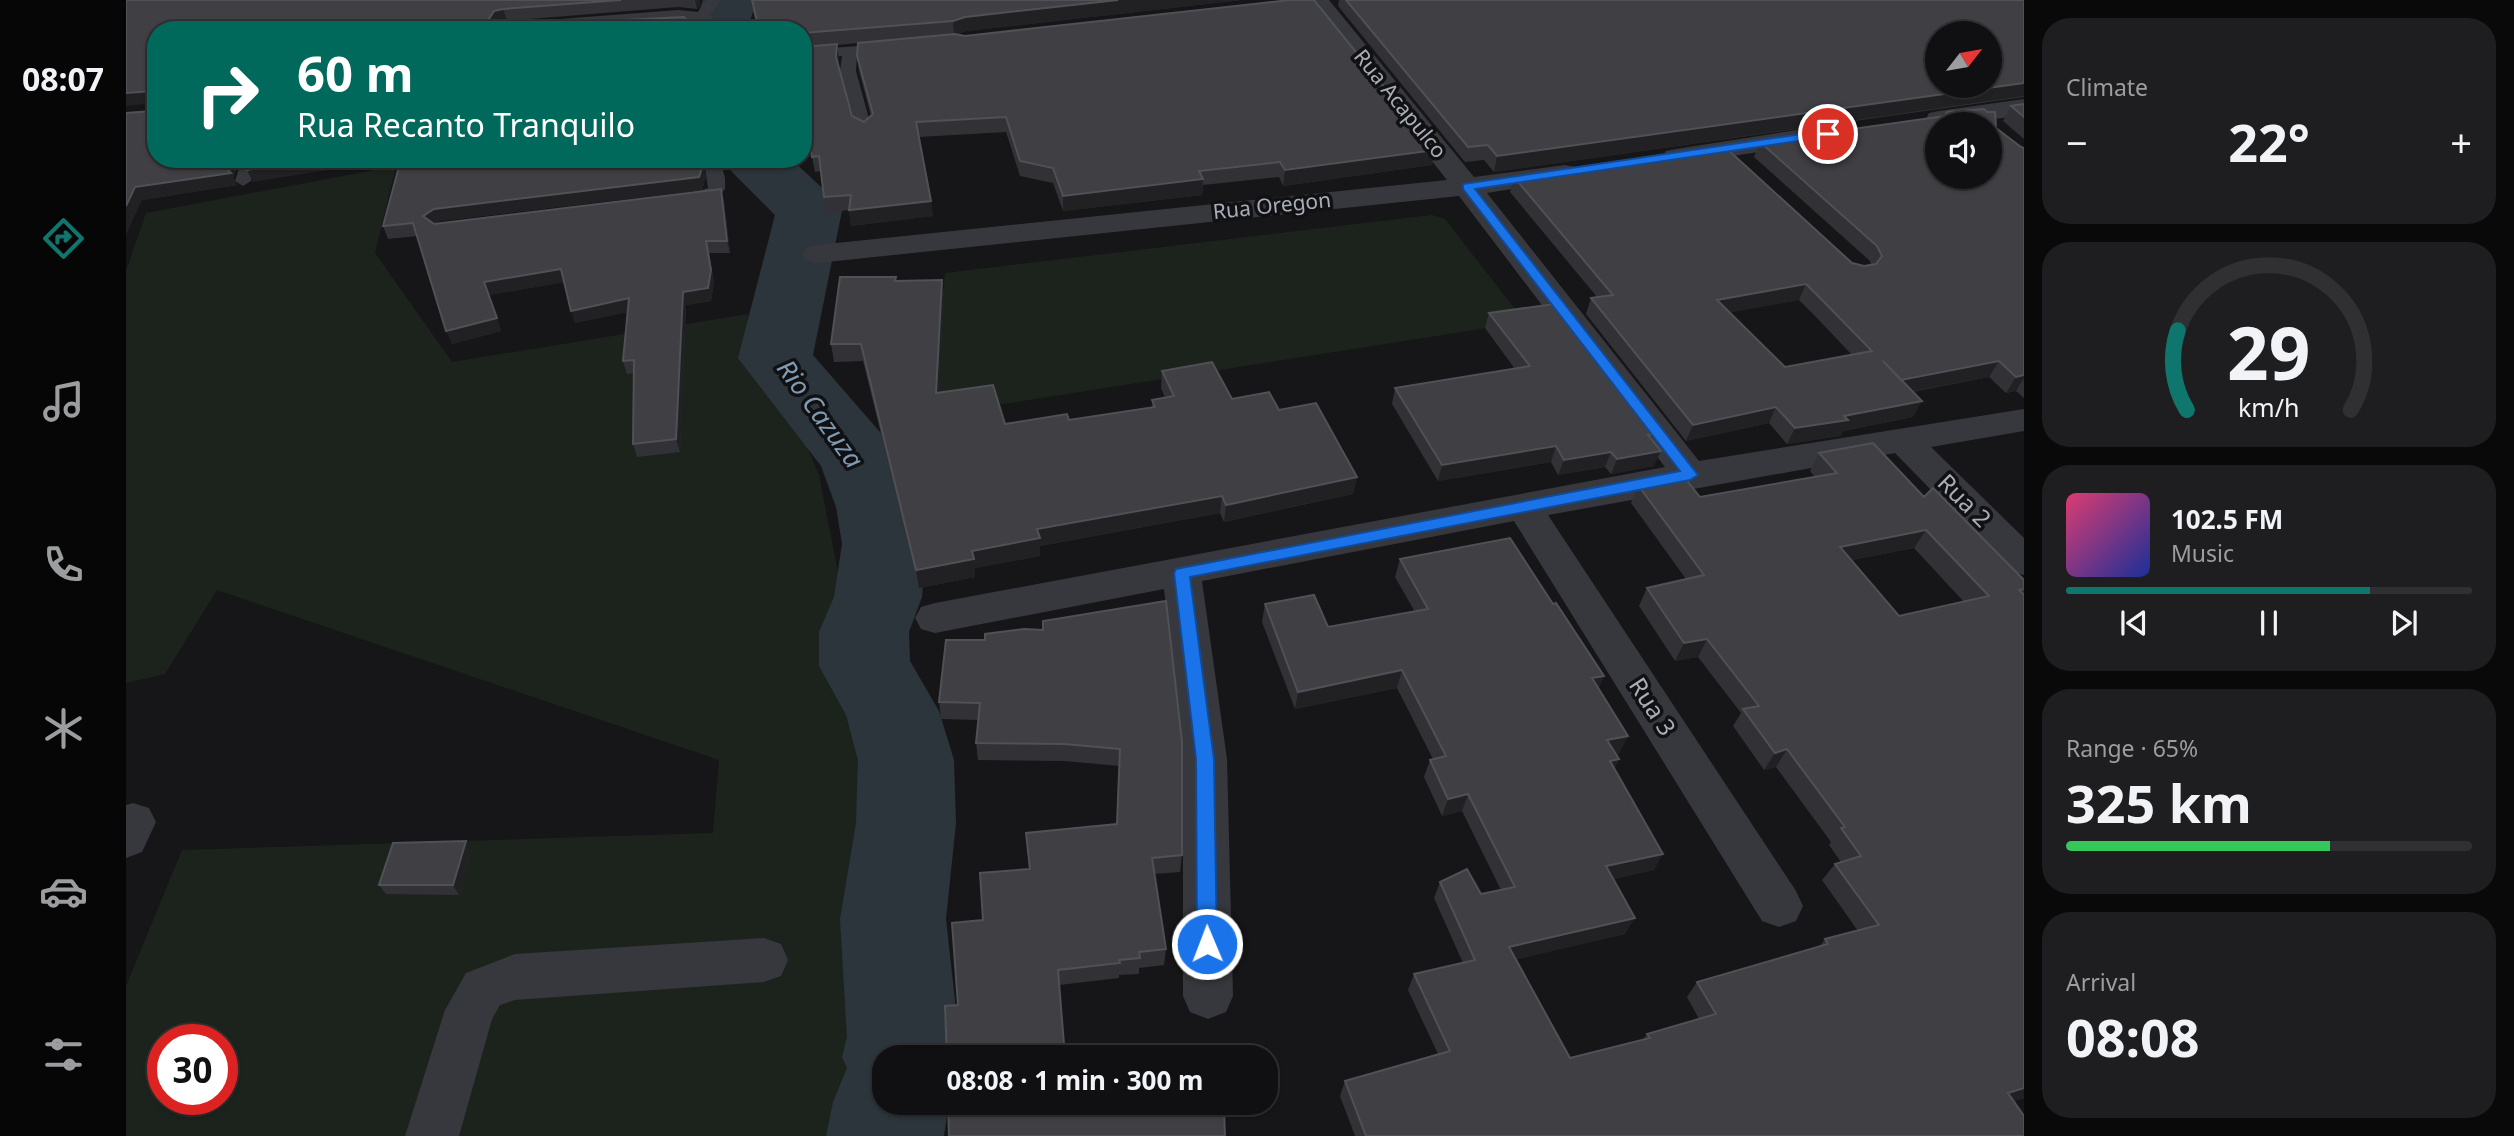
<!DOCTYPE html>
<html lang="en">
<head>
<meta charset="utf-8">
<style>
  body { margin:0; font-family:"Noto Sans",sans-serif; background:#1e1e20; color:#f1f3f6; height:100vh; display:flex; flex-direction:column; font-size:26px; white-space:nowrap }
  * { box-sizing:border-box; margin:0 }
  p { font-size:23px; color:#9c9d9f }
  .icon { flex:none; width:38px; height:38px; fill:none; stroke:currentColor; stroke-width:2; stroke-linecap:round; stroke-linejoin:round }
  .map { position:relative; flex:1; overflow:hidden }
  .drawer { display:flex; flex-direction:column; gap:18px; padding:18px; background:#09090a; width:490px }
  .drawer>* { flex:none }
  .top-card { position:absolute; left:21px; top:21px; width:665px; height:147px; border-radius:28px; box-shadow:0 2px 5px #0004,0 0 0 2px #303032; background:#00695c; color:#fff; overflow:hidden }
  .needle { width:46px; rotate:59deg }
  .buttons { position:absolute; left:1799px; top:21px; display:grid; gap:14px }
  .buttons a { display:grid; place-items:center; width:77px; height:77px; border-radius:50%; background:#101012; box-shadow:0 2px 5px #0004,0 0 0 2px #303032; font-size:35px }
  .speed { position:absolute; left:21px; top:1024px; display:flex; gap:14px; font-size:35px; font-weight:700; text-align:center }
  .speed>* { display:grid; place-content:center; width:91px; height:91px; border-radius:50%; background:#101012; box-shadow:0 2px 5px #0004,0 0 0 2px #303032; line-height:1 }
  .speed .limit { border:10px solid #d22; background:#fff; color:#111 }
  .pin { position:absolute; display:grid; place-items:center; width:60px; height:60px; color:#fff; margin:-30px; border:4px solid #fff; border-radius:50%; box-shadow:0 2px 7px #0007 }
  .me { position:absolute; width:77px; margin:-38px; rotate:359deg; stroke-linejoin:round; filter:drop-shadow(0 0 5px #0008) }
  .turn { display:flex; align-items:center; gap:24px; height:147px; padding:0 35px; font-size:32px }
  .turn .icon { width:91px; height:91px; stroke-width:2.5 }
  .turn b { display:block; font-size:49px; line-height:60px }
  .big { font-size:52px; font-weight:700; line-height:1.1 }
  .drawer .tile { flex:1; display:flex; flex-direction:column; justify-content:center; gap:10px; min-width:0; padding:0 24px; border-radius:28px; background:#1e1e20 }
  .drawer .dial { align-items:center; gap:0 }
  .dial svg { height:182px; overflow:visible; fill:none; stroke:#303032; stroke-width:7; stroke-linecap:round; text-anchor:middle }
  .dial text { fill:#f1f3f6; stroke:none }
  .song { display:flex; align-items:center; gap:21px }
  .cover { width:84px; height:84px; border-radius:10px; background:linear-gradient(135deg,hsl(340 70% 55%),hsl(230 70% 35%)) }
  .played { height:7px; border-radius:4px; background:linear-gradient(90deg,#0f766e 75%,#303032 75%) }
  .keys { display:flex; justify-content:space-around; direction:ltr }
  .heat { display:flex; justify-content:space-between; align-items:center; font-size:38px; direction:ltr }
  .charge { height:10px; border-radius:5px; background:linear-gradient(90deg,#34c759 65%,#303032 0) }
  .trip { position:absolute; left:746px; top:1045px; width:406px; height:70px; border-radius:28px; background:#101012; box-shadow:0 2px 5px #0004,0 0 0 2px #303032; font-weight:700; line-height:70px; text-align:center }
  main { display:flex; flex:1; min-height:0 }
  .tab-bar { display:flex; flex-direction:column; width:126px; justify-content:space-around; align-items:center; background:#060607; color:#9c9d9f }
  .tab-bar .icon { width:49px; height:49px }
  .tab-bar .selected { color:#0f766e }
  .tab-bar b { font-size:32px; color:#f1f3f6 }
  .map>svg:first-child { display:block }
  .green { fill:#1c231d; fill-rule:evenodd }
  .lines { fill:none; stroke-linecap:round; stroke-linejoin:round }
  .river { fill:#2c353c; fill-rule:evenodd }
  .lane { fill:#37383d; fill-rule:evenodd }
  .street { fill:#37383d; fill-rule:evenodd }
  .wall { fill:#323236; fill-rule:evenodd }
  .shaded-wall { fill:#212124 }
  .building { fill:#3f3f44; stroke:#4f5156; stroke-width:2; fill-rule:evenodd }
  .route { fill:#1a73e8; stroke:#114b97; stroke-width:2 }
  .labels { text-anchor:middle; stroke-width:7; stroke-linejoin:round; paint-order:stroke }
  .far-street-label { font-size:21px; fill:#a8adb8; stroke:#111113 }
  .street-label { font-size:24px; fill:#a8adb8; stroke:#111113 }
  .water-label { font-size:26px; font-style:italic; fill:#7f9bb3; stroke:#111113 }
</style>
</head>
<body>
<main>
<nav class="tab-bar">
<b>08:07</b>
<svg class="icon selected" aria-label="directions" viewBox="0 0 24 24"><path d="M12 3l9 9-9 9-9-9zM9 14v-3h6M13 9l2 2-2 2"/></svg>
<svg class="icon" aria-label="music" viewBox="0 0 24 24"><path d="M9 18V5l10-2v13"/><circle cx="6" cy="18" r="3"/><circle cx="16" cy="16" r="3"/></svg>
<svg class="icon" aria-label="phone" viewBox="0 0 24 24"><path d="M5 4h4l2 5-3 2q2 4 5 5l2-3 5 2v4C11 20 4 13 5 4z"/></svg>
<svg class="icon" aria-label="climate" viewBox="0 0 24 24"><path d="M12 3v18M4 7l16 10M4 17L20 7"/></svg>
<svg class="icon" aria-label="car" viewBox="0 0 24 24"><path d="M5 17H2v-5l4-1 3-4h7l3 4 3 1v5h-3M9 17h6M6 11h13"/><circle cx="7" cy="17" r="2"/><circle cx="17" cy="17" r="2"/></svg>
<svg class="icon" aria-label="filters" viewBox="0 0 24 24"><path d="M4 7h16M4 17h16"/><circle cx="9" cy="7" r="2"/><circle cx="15" cy="17" r="2"/></svg>
</nav>
<div class="map">
<svg width="1898" height="1136" viewBox="0 0 1898 1136">
  <rect width="100%" height="100%" fill="#161618"/>
  <g class="green">
    <path d="M270 166 249 253 326 362 622 314 621 360 672 424 693 475 738 707 727 1136H0V986L56 850 587 833 593 760 91 590 39 674 0 683V271L20 213ZM37 1040H96V1099H37Z"/>
    <path d="M1306 215 1319 219 1399 322 807 415 819 273Z"/>
  </g>
  <g class="lines">
    <g class="river">
      <path d="M577 0H631L621 30H566Z"/>
      <path d="M597 159H665L706 197 716 211 687 355 760 439 772 458 792 507 800 544 796 597 783 632 784 661 813 711 828 760 830 823 820 919 833 1037 830 1057H758V1102H823L818 1136H700L707 1102 721 1068 716 1057 721 1037 714 919 730 823 732 760 720 715 693 666V632L708 597 716 544 710 507 695 466 612 358 649 215 606 172Z"/>
    </g>
    <g class="lane">
      <path d="M581 0H595L581 19 577 30H563L567 18Z"/>
      <path d="M761 44 768 48 766 51 731 55 730 71 746 130 738 135 732 133 714 71 716 56 677 59V50Z"/>
      <path d="M116 159H132L125 181 117 186 109 181Z"/>
      <path d="M578 159H594L599 178V189C590 201 571 207 557 204L554 200 557 196 582 188Z"/>
    </g>
    <g class="street">
      <path d="M1178 0H1203L1348 177 1439 165 1449 167 1453 173 1449 179 1361 193 1573 461 1898 409V431L1805 447 1898 538V575L1884 571 1769 453 1422 515 1670 891 1677 906 1670 921 1653 927 1636 921 1388 521 1076 581 1101 759 1107 996 1100 1012 1082 1019 1064 1012 1057 996V759L1038 589 809 633 795 629 789 618 795 607 809 603 1539 467 1333 196 691 263 680 260 676 254 680 248 691 245 1321 180Z"/>
      <path d="M552 10 583 13 586 18 583 23 574 25 481 30H369L372 25 381 23Z"/>
      <path d="M1898 99V115L1833 124H1811V127L1803 125 1800 119 1803 113 1813 111Z"/>
      <path d="M1684 128 1694 130 1698 136 1694 142 1550 165 1540 163 1536 157 1540 151 1550 149Z"/>
      <path d="M7 803 23 808 30 822 16 852 0 858V805Z"/>
      <path d="M638 938 655 944 662 960 655 976 638 982 389 1000 374 1005 366 1019 333 1136H279L319 1010 340 973 389 954Z"/>
    </g>
  </g>
  <g class="wall">
    <path d="M0 0H574V5L571 9 552 7 378 21H575L577 30H30V159H115L107 178 111 185 16 200 26 104Z"/>
    <path d="M624 0H1116L840 31 831 34 1309 150 1306 165 1157 186 1153 177 1077 185 1076 195 937 211 927 183 894 176 880 132 793 137 807 216 725 226 723 210 700 213 695 171 689 172 682 137 677 138V30H632ZM732 43 731 56 733 71 745 116 738 122 726 116 712 66 713 59 711 45Z"/>
    <path d="M1213 0H1898V97L1368 172 1358 160 1339 162 1212 6Z"/>
    <path d="M1898 104V139L1877 121 1885 106Z"/>
    <path d="M1870 128 1895 147 1898 148V398L1890 391 1880 393 1863 377 1786 392 1787 417 1717 431 1714 436 1661 444 1643 423 1560 441 1460 314 1465 298 1471 297 1384 192 1388 177 1738 266 1745 265 1744 261 1628 157 1634 142ZM1673 300 1691 318 1726 355 1659 367 1604 312Z"/>
    <path d="M275 159H577L580 177 576 190 313 221 308 224 595 189 598 201 604 253H583L588 282 585 301 560 305 554 452 511 457 507 444 508 373 501 374 497 361 502 312 449 323 438 282 363 295 375 331 326 344 291 236 262 239 257 226Z"/>
    <path d="M816 280 818 298 812 393 879 424 943 420 1026 407V400L1039 398 1035 388 1036 371 1106 399 1153 410 1231 477 1227 494 1098 522 1094 513 914 546V556L849 568V577L793 588 737 361 708 362 705 344 770 281Z"/>
    <path d="M1363 313 1528 434 1526 440 1528 466 1485 474 1479 467 1432 475 1425 462 1312 481 1266 404 1269 388 1389 369 1359 328Z"/>
    <path d="M1693 453 1798 497 1898 580V1098L1887 1101 1898 1136H1229L1214 1096 1219 1081 1312 1054 1282 990 1288 974 1337 963 1308 898 1314 882 1355 894 1375 890 1336 811 1316 816 1298 777 1304 760 1307 759 1271 688 1169 709 1136 622 1139 604 1202 627 1289 612 1269 577 1274 559 1427 604 1478 676 1472 689 1502 736 1493 753 1490 754 1493 759 1488 769 1528 870 1488 879 1499 934 1390 959 1444 1058 1517 1040 1521 1034 1573 1019 1561 997 1571 982 1693 947 1699 939 1732 931 1696 880 1709 864 1715 862 1703 845 1705 842 1650 767 1638 770 1607 726 1615 713 1572 657 1549 661 1513 606 1521 588 1560 579 1505 503 1512 485 1574 497 1689 477 1684 471ZM1788 548 1838 602 1773 616 1726 560Z"/>
    <path d="M1040 601 1056 855 1054 872 1028 874 1040 949 1038 965 1013 968V974L993 975V978L933 985 832 1005 857 920 903 869 900 833 991 824 994 766 938 761 852 760 850 743 852 720 815 719 813 702 859 640 917 630Z"/>
    <path d="M345 850 333 895 260 894 253 885Z"/>
  </g>
  <g class="shaded-wall">
    <path d="M569 0H574V5L571 9Z"/>
    <path d="M992 0H1116L840 31 828 35 827 21 839 17Z"/>
    <path d="M377 9 381 20 371 22 367 30 363 19 368 11Z"/>
    <path d="M711 44 713 59 711 72 710 57Z"/>
    <path d="M1898 83V96L1368 172 1371 156Z"/>
    <path d="M26 91 30 103 0 106V93Z"/>
    <path d="M680 122 682 137 677 138V123Z"/>
    <path d="M1309 150 1306 165 1157 186 1159 170Z"/>
    <path d="M104 159H115L107 178 111 185 16 200 0 235V206L9 187 100 168Z"/>
    <path d="M190 159H272L127 182 121 170Z"/>
    <path d="M577 159 580 177 576 190 313 221 302 228 297 216 308 209Z"/>
    <path d="M1077 179 1076 195 937 211V196Z"/>
    <path d="M595 189 598 201 604 253 601 241Z"/>
    <path d="M805 201 807 216 725 226 723 210Z"/>
    <path d="M580 241 588 282 585 301 560 305 554 452 550 439 557 292Z"/>
    <path d="M435 269 439 282 363 295 375 331 326 344 320 331 358 282Z"/>
    <path d="M816 280 818 298 811 411 810 393Z"/>
    <path d="M1680 284 1673 300 1585 316 1591 300Z"/>
    <path d="M503 298 507 311 449 323 445 311Z"/>
    <path d="M1873 361 1863 377 1766 395 1775 380Z"/>
    <path d="M1898 375V378L1890 391 1880 393 1890 377Z"/>
    <path d="M1796 401 1787 417 1717 431 1714 436 1661 444 1669 428 1718 416Z"/>
    <path d="M1650 407 1643 423 1560 441 1567 425Z"/>
    <path d="M1430 446 1425 462 1312 481 1316 465Z"/>
    <path d="M1535 451 1528 466 1485 474 1491 459Z"/>
    <path d="M1485 452 1479 467 1432 475 1438 460Z"/>
    <path d="M1231 477 1227 494 1098 522 1100 505Z"/>
    <path d="M1096 496 1094 513 914 546V556L849 568V577L793 588 790 570 911 529Z"/>
    <path d="M1800 530 1788 548 1704 564 1714 547Z"/>
    <path d="M1581 639 1572 657 1549 661 1558 643Z"/>
    <path d="M1276 670 1271 688 1169 709 1172 692Z"/>
    <path d="M1478 676 1470 693 1466 678Z"/>
    <path d="M1502 736 1493 753 1472 757 1481 740Z"/>
    <path d="M1661 749 1650 767 1638 770 1649 753Z"/>
    <path d="M1493 759 1485 776 1484 761Z"/>
    <path d="M1342 794 1336 811 1316 816 1322 799Z"/>
    <path d="M340 841 345 850 333 895 327 885Z"/>
    <path d="M1537 854 1528 870 1472 883 1480 866Z"/>
    <path d="M1509 918 1499 934 1376 963 1383 947Z"/>
    <path d="M1898 1088V1098L1865 1107 1882 1093Z"/>
  </g>
  <g class="building">
    <path d="M0 0H495L377 9 368 11 363 19 365 21H478L558 17 561 21H575L576 30H30V159H104L100 168 105 173 9 187 0 206V113L26 111V91L0 93Z"/>
    <path d="M626 0H992L839 17 827 21 677 33V30H633Z"/>
    <path d="M1164 0H1188L1309 150 1159 170 1154 162 1073 171 1077 179 937 196 927 168 894 161 880 117 790 122 805 201 723 210 725 195 698 197 693 156 686 157 680 122 677 123V47L711 44 710 57 726 116 738 122 747 114 731 56 732 43 829 34 839 36Z"/>
    <path d="M1220 0H1898V83L1371 156 1362 145 1342 147ZM1811 33H1864V86H1811Z"/>
    <path d="M1898 104V117L1885 106Z"/>
    <path d="M1858 109 1861 112H1869L1870 128 1895 147 1898 148V375L1890 377 1873 361 1775 380 1757 361 1796 401 1718 416 1722 420 1669 428 1650 407 1567 425 1465 298 1487 295 1388 177 1599 147 1726 263 1738 266 1750 264 1756 256 1751 246 1634 142 1819 116 1821 112ZM1811 124H1864V177H1811ZM1680 284 1698 302 1746 351 1659 367 1591 300Z"/>
    <path d="M124 159H190L121 170Z"/>
    <path d="M275 159H577V165L573 177 308 209 297 216 308 224 595 189 601 241H580L585 270 582 288 557 292 550 439 507 444 508 360 497 361 503 298 445 311 435 269 358 282 371 318 320 331 287 223 257 226Z"/>
    <path d="M714 277H770L769 281 816 280 810 393 867 385 879 424 941 414 943 420 1029 407 1026 400 1048 396 1036 371 1086 362 1106 399 1143 392 1153 410 1190 403 1231 477 1100 505 1096 496 911 529 914 538 846 551 848 559 790 570 735 344H705Z"/>
    <path d="M1428 304 1528 434 1522 435 1535 451 1491 459 1485 452 1438 460 1430 446 1316 465 1269 388 1404 366 1363 313Z"/>
    <path d="M1747 443 1798 497 1807 488 1898 580V589L1893 590 1898 595V1088L1882 1093 1898 1116V1136H1240L1219 1081 1324 1051 1288 974 1349 960 1314 882 1341 869 1355 894 1389 887 1342 794 1322 799 1304 760 1320 756 1276 670 1172 692 1139 604 1188 595 1202 627 1302 609 1274 559 1384 538 1427 604 1430 603 1478 676 1466 678 1502 736 1481 740 1493 759 1484 761 1537 854 1480 866 1509 918 1383 947 1444 1058 1524 1038 1521 1034 1590 1014 1571 982 1702 944 1699 939 1753 925 1709 864 1735 856 1715 828 1719 827 1661 749 1649 753 1617 709 1633 706 1581 639 1558 643 1521 588 1578 575 1512 485 1558 477 1574 497 1711 473 1693 453ZM1800 530 1863 596 1773 616 1714 547Z"/>
    <path d="M1040 601 1056 742V855L1026 858 1040 949 1013 952 1014 958 993 960 994 963 932 970 939 1057H821L819 1006 832 1005 826 923 857 920 854 873 904 869 900 833 991 824 994 749 938 744 850 743 854 703 813 702 820 640H859V634L898 629 917 630V621Z"/>
    <path d="M340 841 327 885H253L267 843Z"/>
    <path d="M822 1102H942V1108L1098 1111 1099 1136H823Z"/>
  </g>
  <path class="route" d="M1702 130 1706 131V136L1349 189 1572 475 1564 480 1064 577 1088 759 1091 944 1088 950 1081 953 1074 950 1071 944 1070 759 1048 573 1050 569 1554 471 1337 189V184Z"/>
  <g class="labels">
    <g class="far-street-label">
      <text transform="translate(1274 104) rotate(51)" y="7">Rua Acapulco</text>
      <text transform="translate(1146 206) rotate(-6)" y="7">Rua Oregon</text>
    </g>
    <g class="street-label">
      <text transform="translate(1838 501) rotate(45)" y="8">Rua 2</text>
      <text transform="translate(1526 707) rotate(57)" y="8">Rua 3</text>
    </g>
    <g class="water-label">
      <text transform="translate(694 414) rotate(54)" y="9">Rio Cazuza</text>
    </g>
  </g>
</svg>
<div class="buttons">
<a><svg class="needle" viewBox="-14 -14 28 28"><path d="M0-13l5 13h-10z" fill="#e53935"/><path d="M0 13l5-13h-10z" fill="#9c9d9f"/></svg></a>
<a><svg class="icon" aria-label="sound" viewBox="0 0 24 24"><path d="M4 9h4l5-4v14l-5-4H4zM17 9q2 3 0 6"/></svg></a>
</div>
<div class="speed"><div class="limit">30</div></div>
<div class="pin" style="left:1702px;top:134px;background:#d93025"><svg class="icon" aria-label="arrive" viewBox="0 0 24 24"><path d="M6 21V4h12l-3 4 3 4H6"/></svg></div>
<svg class="me" style="left:1081px;top:944px" viewBox="-20 -20 40 40"><circle r="17" fill="#1a73e8" stroke="#fff" stroke-width="3"/><path d="M0-11L8 9 0 5-8 9z" fill="#fff"/></svg>
<div class="trip">08:08 · 1 min · 300 m</div>
<div class="top-card">
<div class="turn"><svg class="icon" aria-label="right" viewBox="0 0 24 24"><path d="M7 20v-9h11M14 6l5 5-5 5"/></svg><div><b>60 m</b>Rua Recanto Tranquilo</div></div>
</div>
</div>
<section class="drawer">
<div class="tile"><p>Climate</p>
<div class="heat"><a>−</a><b class="big">22°</b><a>+</a></div>
</div>
<div class="tile dial"><svg viewBox="0 0 100 80">
<path d="M14 69A42 42 0 1 1 86 69"/>
<path d="M14 69A42 42 0 0 1 10 34" stroke="#0f766e"/>
<text x="50" y="56" font-size="32" font-weight="700">29</text>
<text x="50" y="72" font-size="11">km/h</text>
</svg></div>
<div class="tile">
<div class="song"><i class="cover"></i><div><b>102.5 FM</b><p>Music</p></div></div>
<div class="played"></div>
<div class="keys"><svg class="icon" aria-label="previous" viewBox="0 0 24 24"><path d="M18 5L8 12l10 7zM5 5v14"/></svg><svg class="icon" aria-label="pause" viewBox="0 0 24 24"><path d="M8 5v14M16 5v14"/></svg><svg class="icon" aria-label="next" viewBox="0 0 24 24"><path d="M6 5l10 7-10 7zM19 5v14"/></svg></div>
</div>
<div class="tile"><p>Range · 65%</p><b class="big">325 km</b><div class="charge"></div></div>
<div class="tile"><p>Arrival</p><b class="big">08:08</b></div>
</section>
</main>
</body>
</html>
